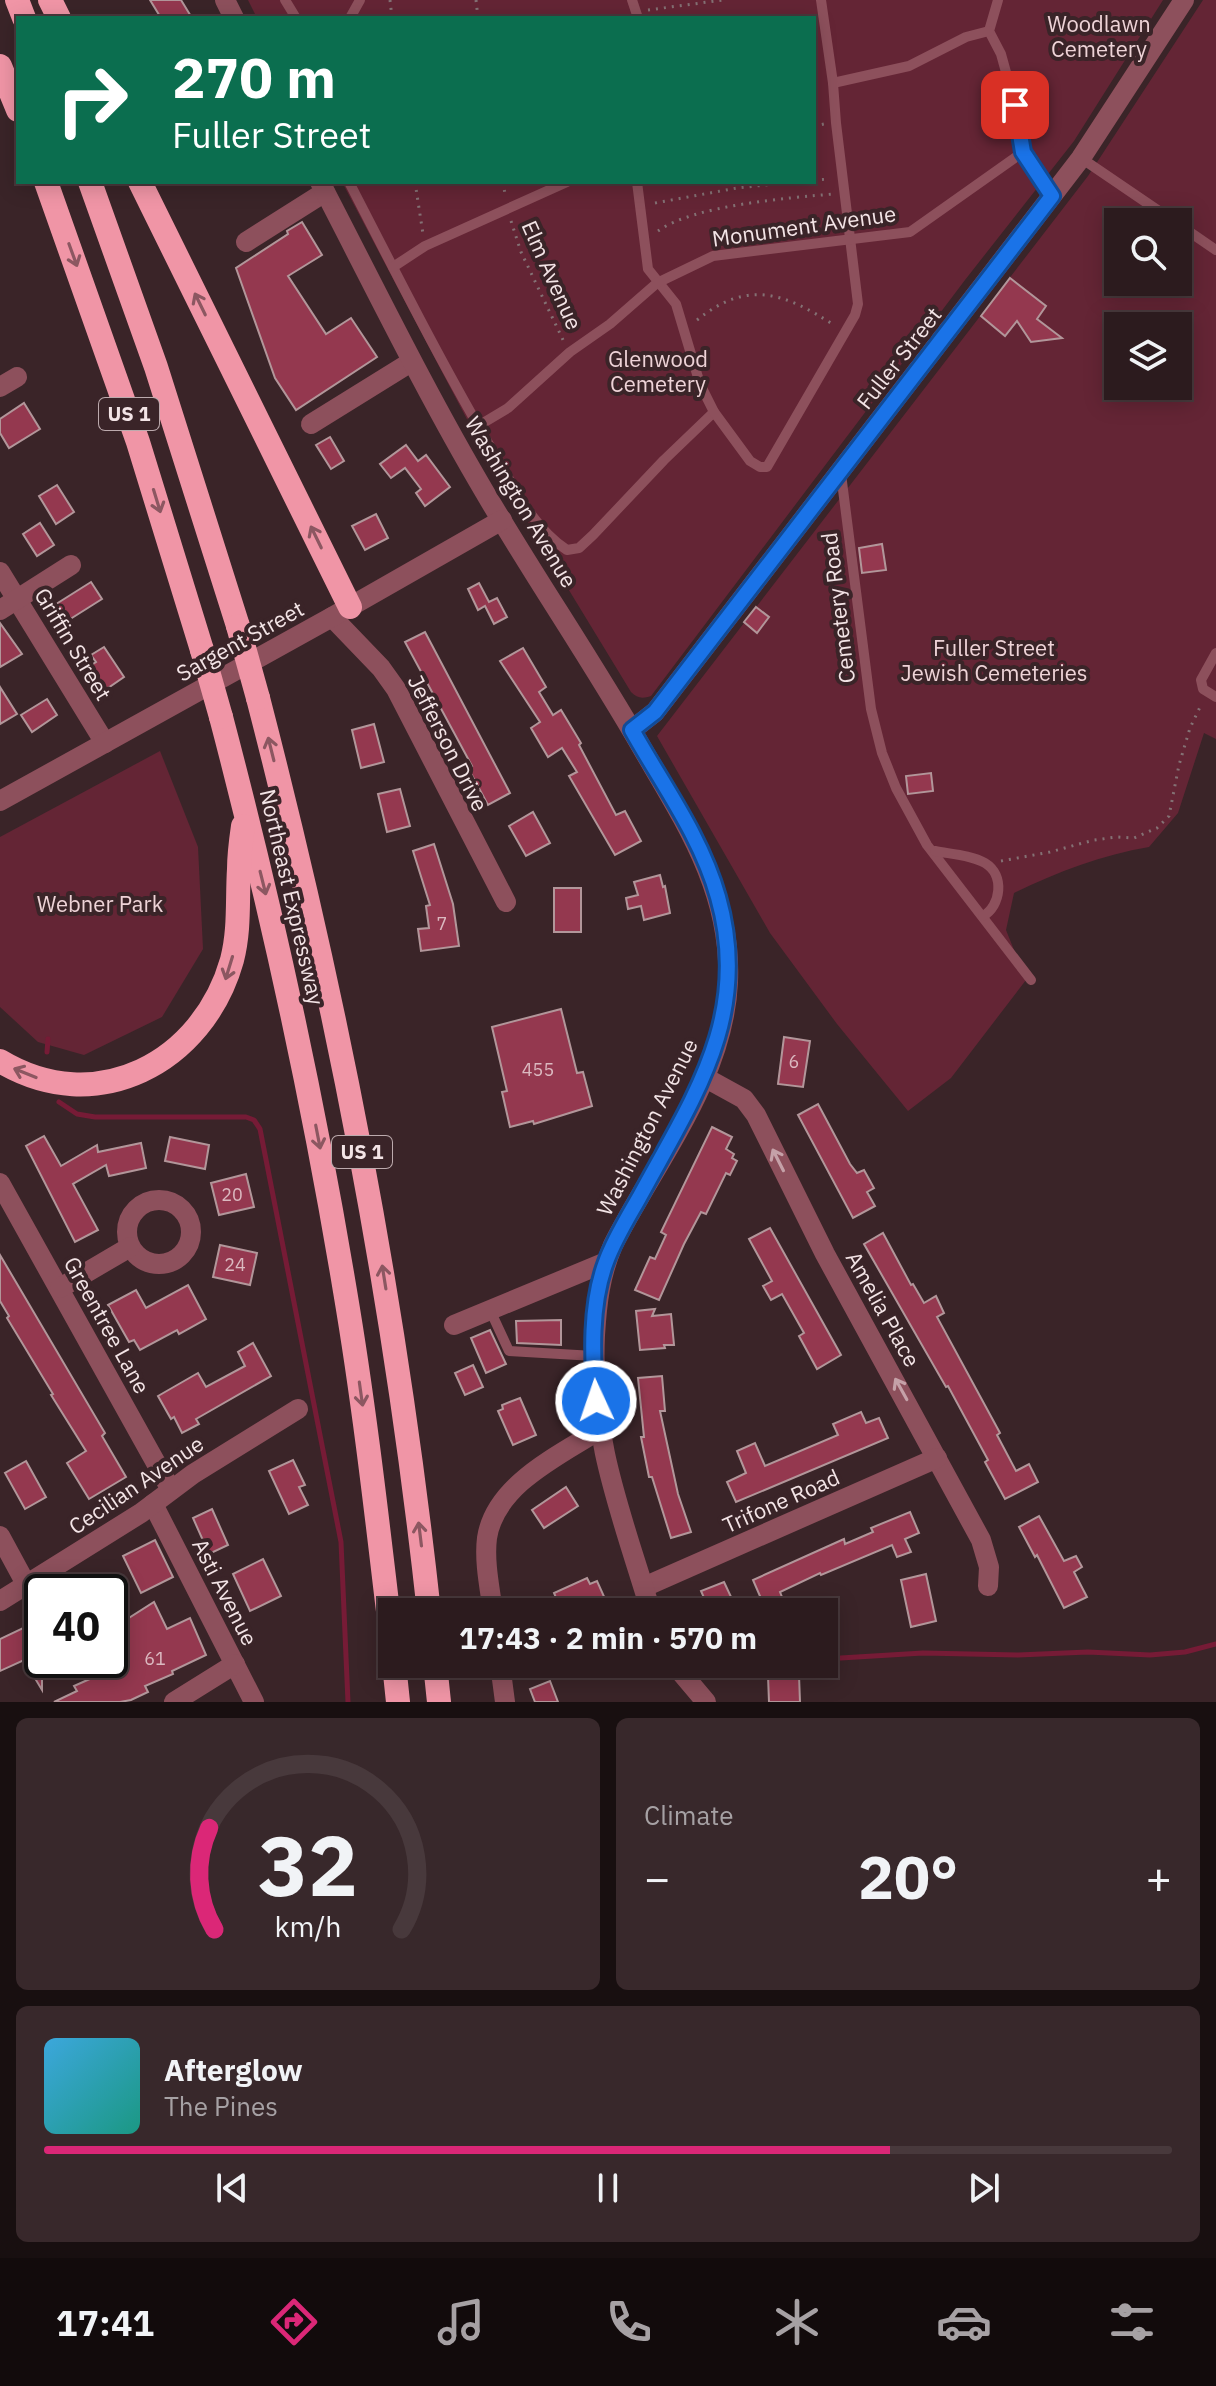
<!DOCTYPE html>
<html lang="en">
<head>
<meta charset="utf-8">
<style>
  body { margin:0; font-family:"IBM Plex Sans",sans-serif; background:#38282b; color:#f1f3f6; height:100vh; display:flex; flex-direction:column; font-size:30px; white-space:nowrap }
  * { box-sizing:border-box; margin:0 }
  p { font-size:26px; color:#a6a1a4 }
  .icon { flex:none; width:44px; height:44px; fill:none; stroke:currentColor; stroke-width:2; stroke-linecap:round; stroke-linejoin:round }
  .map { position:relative; height:1702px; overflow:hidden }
  .drawer { display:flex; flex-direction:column; gap:16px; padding:16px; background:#180f10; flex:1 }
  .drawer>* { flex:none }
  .hud { position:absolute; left:16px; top:16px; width:800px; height:168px; border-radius:0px; box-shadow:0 4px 20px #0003,0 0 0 2px #48393c; background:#0b6e4f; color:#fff; overflow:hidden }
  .controls { position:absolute; left:1104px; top:208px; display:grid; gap:16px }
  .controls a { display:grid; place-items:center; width:88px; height:88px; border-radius:0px; background:#2c1b1e; box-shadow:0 4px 20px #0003,0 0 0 2px #48393c; font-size:40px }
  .speed { position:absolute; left:24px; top:1574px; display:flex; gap:16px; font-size:40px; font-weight:700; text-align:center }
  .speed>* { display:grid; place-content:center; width:104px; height:104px; border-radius:50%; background:#2c1b1e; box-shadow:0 4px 20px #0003,0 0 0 2px #48393c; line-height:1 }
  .speed .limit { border:4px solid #111; border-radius:12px; background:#fff; color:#111 }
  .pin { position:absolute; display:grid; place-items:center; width:68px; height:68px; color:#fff; margin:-34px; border-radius:16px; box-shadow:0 4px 12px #0006 }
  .me { position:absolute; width:88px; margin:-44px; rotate:357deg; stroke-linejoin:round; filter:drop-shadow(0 0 6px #0008) }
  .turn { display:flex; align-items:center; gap:28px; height:168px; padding:0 24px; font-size:36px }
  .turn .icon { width:104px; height:104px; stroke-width:2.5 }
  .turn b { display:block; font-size:56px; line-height:68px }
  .big { font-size:60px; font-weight:700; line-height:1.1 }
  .drawer .tile { flex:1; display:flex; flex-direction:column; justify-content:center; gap:12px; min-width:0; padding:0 28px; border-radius:12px; background:#38282b }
  .drawer .dial { align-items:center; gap:0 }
  .dial svg { height:208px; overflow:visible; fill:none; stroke:#48393c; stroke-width:7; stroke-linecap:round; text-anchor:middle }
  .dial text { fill:#f1f3f6; stroke:none }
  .song { display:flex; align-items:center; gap:24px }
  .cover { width:96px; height:96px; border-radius:12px; background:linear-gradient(135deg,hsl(200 70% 55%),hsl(170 70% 35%)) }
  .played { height:8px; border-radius:4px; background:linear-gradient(90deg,#db2777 75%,#48393c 75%) }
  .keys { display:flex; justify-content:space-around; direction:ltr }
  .heat { display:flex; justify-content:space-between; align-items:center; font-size:44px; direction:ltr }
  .drawer .tiles { flex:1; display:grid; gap:16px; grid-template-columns:1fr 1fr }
  .tile:last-child { grid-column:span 2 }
  .trip { position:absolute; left:378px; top:1598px; width:460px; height:80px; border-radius:0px; background:#2c1b1e; box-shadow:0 4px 20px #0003,0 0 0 2px #48393c; font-weight:700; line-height:80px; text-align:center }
  .menu { display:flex; height:128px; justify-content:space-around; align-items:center; background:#120b0c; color:#a6a1a4 }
  .menu .icon { width:56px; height:56px }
  .menu .current { color:#db2777 }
  .menu b { font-size:36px; color:#f1f3f6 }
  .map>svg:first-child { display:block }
  .green { fill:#642535; fill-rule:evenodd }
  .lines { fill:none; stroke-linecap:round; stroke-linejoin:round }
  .stream { stroke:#761b36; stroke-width:5 }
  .building { fill:#94384f; stroke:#b2969a; stroke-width:2 }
  .path { stroke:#847174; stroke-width:3; stroke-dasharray:2 6; stroke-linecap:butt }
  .service { stroke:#8d505c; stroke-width:10 }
  .minor { stroke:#8d505c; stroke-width:20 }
  .tertiary { stroke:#8d505c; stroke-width:20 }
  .motorway { stroke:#f095a6; stroke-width:24 }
  .motorway-bridge { stroke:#f095a6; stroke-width:24 }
  .oneway { stroke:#8c5761 }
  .oneway2 { stroke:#c5a1a8 }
  .route-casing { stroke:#114b97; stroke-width:20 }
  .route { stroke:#1a73e8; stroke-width:14 }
  .labels { text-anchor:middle; stroke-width:8; stroke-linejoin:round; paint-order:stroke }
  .number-label { font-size:18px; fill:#dbb9c0 }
  .shield { fill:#3a2428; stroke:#bcaaad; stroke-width:2 }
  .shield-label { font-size:20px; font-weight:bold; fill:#f3e4e6 }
  .park-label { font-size:22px; fill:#eed3d7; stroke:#3a2428 }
  .street-label { font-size:22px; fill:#f3e4e6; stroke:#3a2428 }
</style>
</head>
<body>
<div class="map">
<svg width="1216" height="1702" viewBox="0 0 1216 1702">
  <rect width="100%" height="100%" fill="#3a2428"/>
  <g class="green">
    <path d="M248 0H1163L1074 141 965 280 651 696C642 699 637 698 631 692L480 444 342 182H814V18H257Z"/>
    <path d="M1203 0H1216V739L1204 733 1178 813 1149 847C1102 855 1057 872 1014 893L1006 930 1026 980 951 1078 908 1111 837 1024 770 933 657 736 1088 176ZM1118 222H1178V282H1118ZM1118 326H1178V386H1118Z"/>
    <path d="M160 751 198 847 203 949 162 1017 84 1055 38 1042 0 1007V837Z"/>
  </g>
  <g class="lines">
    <g class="stream">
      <path d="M47 1052 48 1039"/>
      <path d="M59 1102 77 1114 95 1117H246L254 1120 260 1129 341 1542 348 1702"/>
      <path d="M824 1659 923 1653 1018 1655 1088 1652 1150 1655 1185 1652 1216 1644"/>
    </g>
  </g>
  <g class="building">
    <path d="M150 0H181L192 18H161Z"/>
    <path d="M302 222 322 255 288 276 326 334 351 318 377 357 296 410 275 378 236 268 288 234 287 231Z"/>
    <path d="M1010 278 1046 306 1037 319 1062 338 1031 342 1017 321 1005 336 981 316Z"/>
    <path d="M24 403 40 429 9 448 0 433V419Z"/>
    <path d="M330 437 344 461 331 469 316 445Z"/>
    <path d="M406 445 418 461 426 455 450 487 425 506 416 493 421 489 405 468 391 478 380 464Z"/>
    <path d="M57 485 74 512 56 524 39 496Z"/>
    <path d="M376 514 388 538 365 550 352 526Z"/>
    <path d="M40 523 54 545 37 556 23 534Z"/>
    <path d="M882 544 886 570 862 573 859 548Z"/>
    <path d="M91 582 102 599 64 623 53 606Z"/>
    <path d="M479 583 489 602 497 598 507 617 494 624 485 606 478 610 468 589Z"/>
    <path d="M756 607 769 617 757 633 744 622Z"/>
    <path d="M0 623 22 654 0 667Z"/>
    <path d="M425 632 510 793 488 805 468 768 472 766 405 642Z"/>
    <path d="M104 647 124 677 105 690 90 666 96 662 91 655Z"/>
    <path d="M523 648 546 687 539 692 553 715 561 710 581 743 579 745 616 815 625 811 641 841 615 855 569 776 577 772 562 748 548 757 531 728 540 722 500 661Z"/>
    <path d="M0 687 17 714 0 724Z"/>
    <path d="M47 699 57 715 32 732 21 715Z"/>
    <path d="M374 724 384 762 361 768 352 730Z"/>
    <path d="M931 773 933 791 908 794 906 776Z"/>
    <path d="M400 789 410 826 387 832 378 794Z"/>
    <path d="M533 812 550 843 526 856 509 826Z"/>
    <path d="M434 844 453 904 459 946 421 951 418 929 429 928 426 906 430 905 413 851Z"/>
    <path d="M660 875 663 887 665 886 670 913 644 920 641 906 628 909 626 898 638 895 634 882Z"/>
    <rect x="554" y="888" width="27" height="44"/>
    <path d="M561 1009 577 1073 583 1072 592 1106 534 1124 533 1121 510 1127 502 1092 507 1091 492 1027Z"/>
    <path d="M784 1037 810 1041 803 1087 778 1084Z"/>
    <path d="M818 1104 850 1164 857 1173 864 1170 874 1188 867 1192 875 1206 853 1218 798 1115Z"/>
    <path d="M712 1127 732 1137 726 1149 734 1154 732 1158 737 1161 730 1175 726 1173 706 1214 701 1212 684 1244 659 1300 635 1290 650 1257 655 1259 666 1235 661 1232Z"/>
    <path d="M44 1136 61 1166 97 1145 98 1152 141 1143 146 1168 109 1176 106 1165 73 1184 98 1230 75 1242 26 1146Z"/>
    <path d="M170 1137 209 1145 205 1169 165 1161Z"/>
    <path d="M246 1174 254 1207 219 1215 211 1183Z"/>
    <path d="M770 1228 841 1355 817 1369 799 1336 804 1333 782 1294 771 1300 763 1286 772 1281 749 1239Z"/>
    <path d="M883 1233 911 1285 913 1284 924 1303 936 1296 944 1313 937 1317 1000 1433 997 1435 1016 1471 1029 1464 1038 1482 1005 1499 985 1462 988 1460 948 1386 946 1387 864 1244Z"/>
    <path d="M220 1245 257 1253 250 1285 213 1277Z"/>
    <path d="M0 1255 105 1433 102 1436 126 1477 89 1499 67 1463 86 1451 51 1395 53 1394 7 1318 9 1316 0 1301Z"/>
    <path d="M188 1285 206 1319 179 1334 177 1330 140 1350 134 1340 129 1342 108 1305 136 1290 146 1308Z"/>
    <path d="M655 1309 652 1316 671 1314 674 1345H664L665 1348 640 1350 636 1311Z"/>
    <path d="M561 1320V1345L517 1343 516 1321Z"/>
    <path d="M490 1330 506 1364 486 1373 471 1338Z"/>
    <path d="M253 1343 271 1376 196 1419 199 1424 182 1433 174 1417 171 1419 158 1396 198 1373 206 1387 245 1366 238 1352Z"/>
    <path d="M473 1365 483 1387 465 1395 455 1373Z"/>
    <path d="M662 1376 665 1411H660L678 1494 691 1532 671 1538 652 1477H649L641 1437H644L638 1378Z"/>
    <path d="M520 1398 536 1435 513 1445 498 1411 503 1409 502 1405Z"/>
    <path d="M861 1412 866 1423 879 1418 888 1438 736 1502 727 1482 746 1473 737 1451 755 1443 765 1466 838 1435 833 1424Z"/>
    <path d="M293 1460 305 1485 299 1487 308 1505 289 1514 269 1471Z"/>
    <path d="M26 1461 46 1497 25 1509 5 1473Z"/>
    <path d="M566 1487 578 1506 544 1528 532 1510Z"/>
    <path d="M212 1509 228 1545 209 1554 193 1518Z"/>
    <path d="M910 1512 919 1533 905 1539 911 1552 897 1557 892 1545 821 1575 820 1573 780 1592 784 1602 766 1610 753 1580 844 1539 845 1544 873 1532 871 1528Z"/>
    <path d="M1039 1516 1064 1561 1076 1556 1082 1567 1074 1572 1087 1597 1064 1608 1037 1555 1035 1557 1019 1527Z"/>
    <path d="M155 1540 173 1577 141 1593 123 1556Z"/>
    <path d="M263 1559 281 1596 250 1611 233 1574Z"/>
    <path d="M926 1574 936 1621 911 1627 901 1580Z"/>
    <path d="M587 1578 590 1584 597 1581 611 1612H562L554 1593Z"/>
    <path d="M724 1582 732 1599 709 1609 701 1591Z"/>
    <path d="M154 1602 167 1629 190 1618 206 1655 172 1671 173 1674 145 1686 148 1692 131 1700 120 1702H54L77 1691 74 1686 110 1670V1630Z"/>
    <path d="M42 1619V1690L24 1660 0 1671V1639Z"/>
    <path d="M799 1675 800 1702H769L768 1676Z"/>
    <path d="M550 1681 558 1702H535L530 1689Z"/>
  </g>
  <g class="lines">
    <g class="path">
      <path d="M390 0 392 18"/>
      <path d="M476 0 478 18"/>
      <path d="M648 10 723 0"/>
      <path d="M814 126 824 124"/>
      <path d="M814 180 830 179"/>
      <path d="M415 182 423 234"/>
      <path d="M503 182 505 194"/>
      <path d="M655 203 737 188 795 182"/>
      <path d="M511 221 521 252 564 342"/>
      <path d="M658 231C694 205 788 198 833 194"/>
      <path d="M697 320C748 279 784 293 834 325"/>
      <path d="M1001 861 1050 852 1094 840 1117 837 1134 838 1157 828 1169 816 1179 765 1190 728 1202 703"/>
    </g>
    <g class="service">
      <path d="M285 0 296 18"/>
      <path d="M632 0 638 18"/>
      <path d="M998 0 989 31 1001 54 1015 105 1023 152 1052 196"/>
      <path d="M350 18 360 0"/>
      <path d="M833 83 909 66 966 37 989 31"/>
      <path d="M1081 158 1175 222"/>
      <path d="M349 182C396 273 442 365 494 453 514 487 533 528 567 550L579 548 593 535 664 460 714 412"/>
      <path d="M637 182 648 269 676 304 700 384 714 412 750 461 760 467H767L855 315 858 304 836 123 833 83 821 0"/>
      <path d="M1178 224 1216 250"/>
      <path d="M393 267 425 246 567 182"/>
      <path d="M478 426 508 408 570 352 610 324 657 283 713 256 910 232 1023 152"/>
      <path d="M841 474 871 709 882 753 896 788 927 845 1031 980"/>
      <path d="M1216 653 1201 680 1203 689 1216 697"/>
      <path d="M935 851C950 854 971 855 985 863 1005 875 1001 906 983 916"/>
      <path d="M490 1310 509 1351 594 1356"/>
    </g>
    <g class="minor">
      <path d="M246 242 325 192"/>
      <path d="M0 387 17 377"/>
      <path d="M311 424 411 362"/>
      <path d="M0 572 105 743"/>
      <path d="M0 610 71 565"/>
      <path d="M332 617 381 668 396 689 506 902"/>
      <path d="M704 1077 744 1099 756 1115 825 1254 981 1540 989 1567 988 1586"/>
      <path d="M0 1183 171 1490"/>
      <circle cx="159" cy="1232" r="32"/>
      <path d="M60 1288 130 1247"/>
      <path d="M454 1325 606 1262"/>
      <path d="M153 1504 254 1702"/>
      <path d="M0 1536 26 1584"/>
      <path d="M644 1587 937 1458"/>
      <path d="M0 1601 141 1513 193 1474 298 1409"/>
      <path d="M493 1612C490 1589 484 1562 487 1538 495 1485 558 1456 599 1430"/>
      <path d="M500 1664 505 1702"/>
      <path d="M174 1702 235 1664"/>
    </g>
    <g class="tertiary">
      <path d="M225 0 234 18"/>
      <path d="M320 182C374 286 425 391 484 491 535 578 592 661 642 748 685 822 732 892 728 982 724 1079 655 1162 613 1245 600 1275 597 1303 595 1335 590 1440 622 1515 651 1612"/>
      <path d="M632 730 655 712 1081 158 1184 0"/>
      <path d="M0 801 332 617 502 520"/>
      <path d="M674 1664 706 1702"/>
    </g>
    <g class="motorway">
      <path d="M17 0 24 18"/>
      <path d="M50 0 59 18"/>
      <path d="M0 66 18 110"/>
      <path d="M46 182 138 442 202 650"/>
      <path d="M90 182 156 367 238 626"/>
      <path d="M140 182 350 607"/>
      <path d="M258 698C337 1003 395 1299 429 1612"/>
      <path d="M221 717C271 907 313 1098 345 1291 365 1409 378 1527 392 1645"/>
      <path d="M0 1061C96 1119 203 1063 232 960 240 929 237 900 239 869 239 854 241 840 243 826"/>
      <path d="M394 1664 398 1702"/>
      <path d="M435 1664 439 1702"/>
    </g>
    <g class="motorway-bridge">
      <path d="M238 626 258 698"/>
      <path d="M202 650 221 717"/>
    </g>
  </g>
  <defs><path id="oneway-shaft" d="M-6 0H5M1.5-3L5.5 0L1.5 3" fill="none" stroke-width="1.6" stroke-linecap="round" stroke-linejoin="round" transform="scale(2)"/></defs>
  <g class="oneway">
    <use href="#oneway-shaft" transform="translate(73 255) rotate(70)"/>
    <use href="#oneway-shaft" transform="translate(200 304) rotate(-116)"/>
    <use href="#oneway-shaft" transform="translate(157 501) rotate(73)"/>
    <use href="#oneway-shaft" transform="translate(316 537) rotate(-116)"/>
    <use href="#oneway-shaft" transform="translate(271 749) rotate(-104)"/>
    <use href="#oneway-shaft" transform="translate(263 883) rotate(76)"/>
    <use href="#oneway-shaft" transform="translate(229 968) rotate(107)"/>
    <use href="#oneway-shaft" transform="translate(25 1073) rotate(-158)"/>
    <use href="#oneway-shaft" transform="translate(318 1137) rotate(79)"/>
    <use href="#oneway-shaft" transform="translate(384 1277) rotate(-99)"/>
    <use href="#oneway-shaft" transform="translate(361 1394) rotate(82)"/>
    <use href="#oneway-shaft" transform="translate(420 1534) rotate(-97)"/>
  </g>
  <g class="oneway2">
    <use href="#oneway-shaft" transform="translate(778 1160) rotate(-117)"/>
    <use href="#oneway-shaft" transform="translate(901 1389) rotate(-119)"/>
  </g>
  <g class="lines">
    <defs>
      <path id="route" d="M596 1401C592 1357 590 1304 606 1262 614 1240 627 1219 639 1198 693 1098 752 1016 718 897 701 836 662 784 632 730L655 712 1052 196 1023 152 1015 105"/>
    </defs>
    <use href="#route" class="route-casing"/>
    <use href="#route" class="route"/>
  </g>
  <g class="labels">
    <g class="number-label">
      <text x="442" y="930">7</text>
      <text x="794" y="1068">6</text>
      <text x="538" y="1076">455</text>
      <text x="232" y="1201">20</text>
      <text x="235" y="1271">24</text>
      <text x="155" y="1665">61</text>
    </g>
    <g class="shield">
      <rect x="99" y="398" width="60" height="32" rx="6"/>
      <rect x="332" y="1136" width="60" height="32" rx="6"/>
    </g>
    <g class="shield-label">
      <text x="129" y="421">US 1</text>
      <text x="362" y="1159">US 1</text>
    </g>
    <g class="park-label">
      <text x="1099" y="32">Woodlawn<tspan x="1099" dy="25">Cemetery</tspan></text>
      <text x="658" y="367">Glenwood<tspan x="658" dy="25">Cemetery</tspan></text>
      <text x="994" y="656">Fuller Street<tspan x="994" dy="25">Jewish Cemeteries</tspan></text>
      <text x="100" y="912">Webner Park</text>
    </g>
    <g class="street-label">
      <text transform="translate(804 226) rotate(-8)" y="8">Monument Avenue</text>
      <text transform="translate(552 275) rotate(66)" y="8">Elm Avenue</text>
      <text transform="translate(899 358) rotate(-52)" y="8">Fuller Street</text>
      <text transform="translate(521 502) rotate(59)" y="8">Washington Avenue</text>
      <text transform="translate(838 608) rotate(-97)" y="8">Cemetery Road</text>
      <text transform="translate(240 641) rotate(-29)" y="8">Sargent Street</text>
      <text transform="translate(73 644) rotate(59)" y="8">Griffin Street</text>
      <text transform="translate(448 743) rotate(63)" y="8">Jefferson Drive</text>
      <text transform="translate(292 897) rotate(77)" y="8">Northeast Expressway</text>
      <text transform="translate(647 1127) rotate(-63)" y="8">Washington Avenue</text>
      <text transform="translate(883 1309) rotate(61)" y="8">Amelia Place</text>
      <text transform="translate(107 1325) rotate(61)" y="8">Greentree Lane</text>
      <text transform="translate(136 1485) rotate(-34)" y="8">Cecilian Avenue</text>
      <text transform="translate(781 1501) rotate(-24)" y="8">Trifone Road</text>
      <text transform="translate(225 1592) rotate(63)" y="8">Asti Avenue</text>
    </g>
  </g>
</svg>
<div class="controls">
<a><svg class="icon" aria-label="search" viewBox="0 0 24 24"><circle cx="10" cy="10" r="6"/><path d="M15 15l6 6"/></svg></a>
<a><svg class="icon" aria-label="layers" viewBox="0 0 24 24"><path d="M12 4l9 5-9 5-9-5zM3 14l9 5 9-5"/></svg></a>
</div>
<div class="speed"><div class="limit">40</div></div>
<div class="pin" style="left:1015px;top:105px;background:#d93025"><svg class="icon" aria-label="arrive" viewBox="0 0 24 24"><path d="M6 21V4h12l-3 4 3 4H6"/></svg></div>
<svg class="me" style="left:596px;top:1401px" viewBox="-20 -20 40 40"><circle r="17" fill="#1a73e8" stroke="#fff" stroke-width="3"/><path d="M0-11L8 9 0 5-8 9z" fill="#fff"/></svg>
<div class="trip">17:43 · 2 min · 570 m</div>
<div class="hud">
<div class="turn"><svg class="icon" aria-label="right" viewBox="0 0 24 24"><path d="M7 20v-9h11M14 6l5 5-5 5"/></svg><div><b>270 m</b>Fuller Street</div></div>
</div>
</div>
<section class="drawer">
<div class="tiles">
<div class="tile dial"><svg viewBox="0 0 100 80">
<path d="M14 69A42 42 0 1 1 86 69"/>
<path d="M14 69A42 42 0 0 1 12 30" stroke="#db2777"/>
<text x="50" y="56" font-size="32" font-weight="700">32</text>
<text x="50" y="72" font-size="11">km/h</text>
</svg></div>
<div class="tile"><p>Climate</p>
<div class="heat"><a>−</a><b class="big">20°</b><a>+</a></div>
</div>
<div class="tile">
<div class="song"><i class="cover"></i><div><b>Afterglow</b><p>The Pines</p></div></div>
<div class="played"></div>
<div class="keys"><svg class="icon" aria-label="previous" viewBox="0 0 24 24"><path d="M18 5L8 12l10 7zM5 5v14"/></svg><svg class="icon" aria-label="pause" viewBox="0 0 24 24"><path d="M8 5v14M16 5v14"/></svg><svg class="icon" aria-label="next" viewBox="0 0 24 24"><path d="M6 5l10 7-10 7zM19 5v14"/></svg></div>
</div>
</div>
</section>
<nav class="menu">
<b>17:41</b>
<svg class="icon current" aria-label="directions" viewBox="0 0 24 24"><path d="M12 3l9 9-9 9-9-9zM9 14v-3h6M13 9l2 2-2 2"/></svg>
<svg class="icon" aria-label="music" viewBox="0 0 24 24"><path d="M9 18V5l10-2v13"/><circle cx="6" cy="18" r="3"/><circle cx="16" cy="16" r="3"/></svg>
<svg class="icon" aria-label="phone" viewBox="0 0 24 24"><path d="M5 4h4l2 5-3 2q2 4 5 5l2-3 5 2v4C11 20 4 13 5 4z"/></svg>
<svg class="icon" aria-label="climate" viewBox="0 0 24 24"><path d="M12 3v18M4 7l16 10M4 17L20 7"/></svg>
<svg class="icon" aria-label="car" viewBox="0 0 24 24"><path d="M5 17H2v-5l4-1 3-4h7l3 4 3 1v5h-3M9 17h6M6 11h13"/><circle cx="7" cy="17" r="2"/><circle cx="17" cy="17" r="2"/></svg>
<svg class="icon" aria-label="filters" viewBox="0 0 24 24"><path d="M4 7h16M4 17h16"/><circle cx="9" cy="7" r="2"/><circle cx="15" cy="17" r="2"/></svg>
</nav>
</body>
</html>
